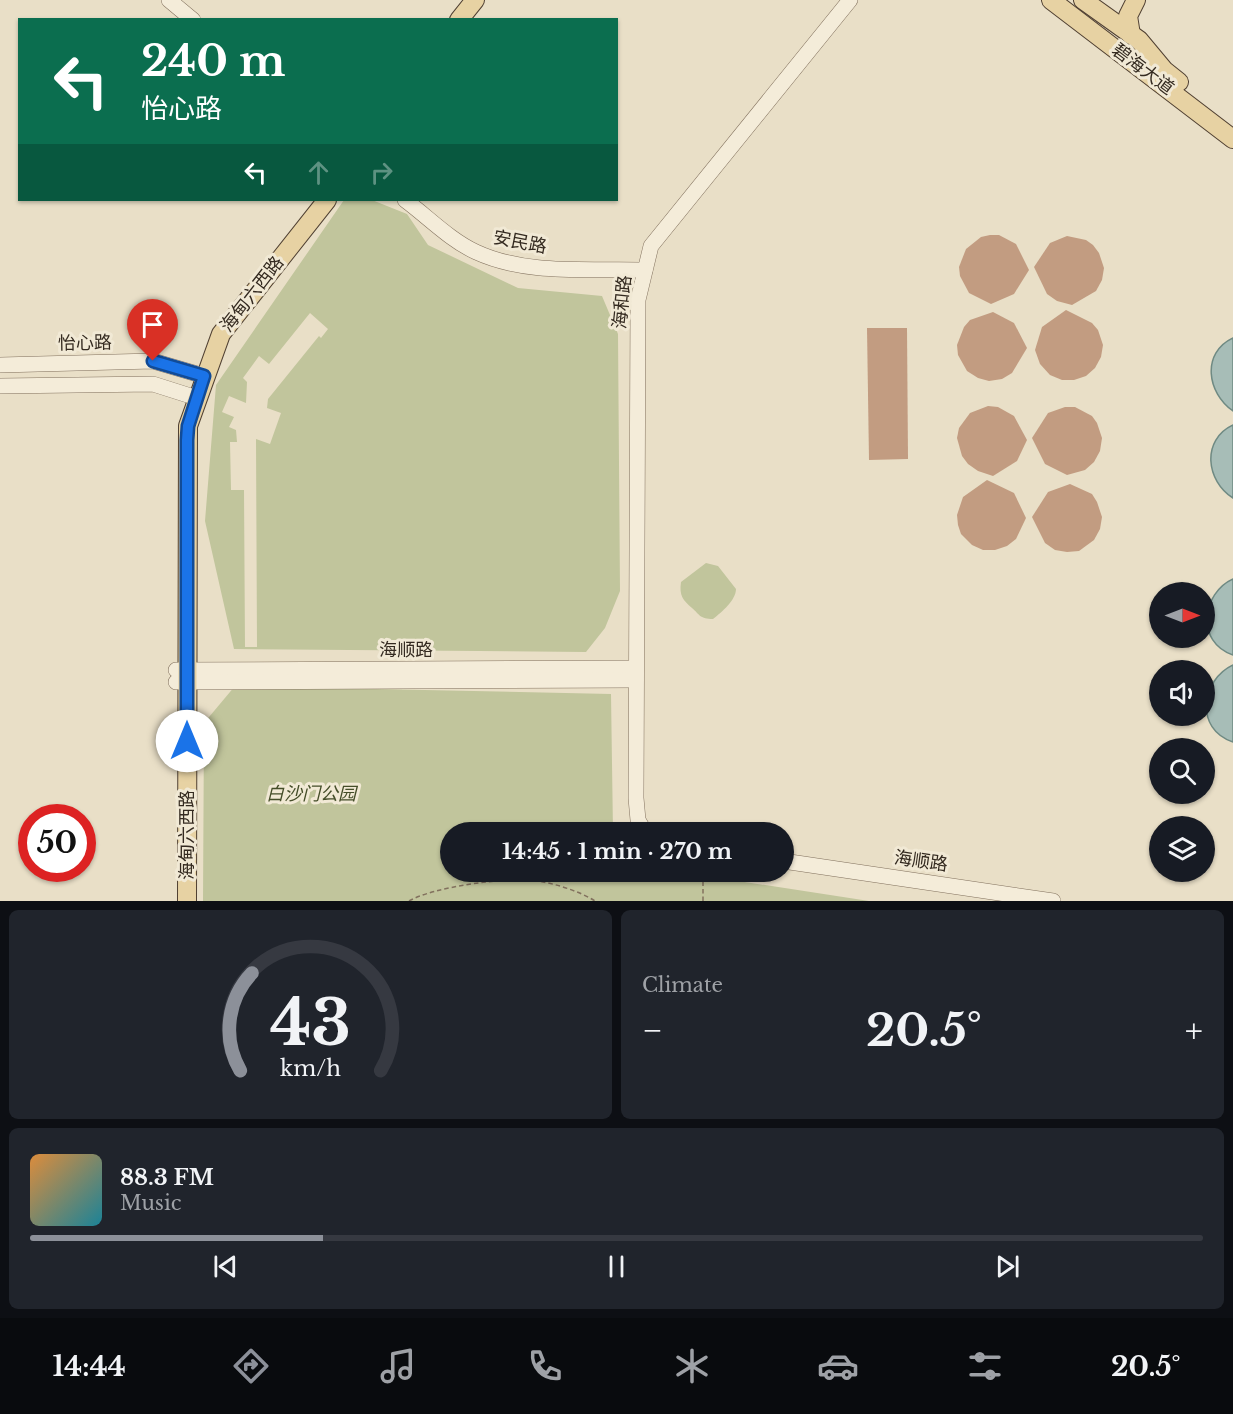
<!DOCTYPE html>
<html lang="en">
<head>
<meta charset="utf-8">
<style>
  body { margin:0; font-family:"Libre Baskerville","Noto Sans SC",serif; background:#20242c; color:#f1f3f6; height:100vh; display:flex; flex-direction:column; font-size:22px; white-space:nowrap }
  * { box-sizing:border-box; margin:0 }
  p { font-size:20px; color:#9ea1a6 }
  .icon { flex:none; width:33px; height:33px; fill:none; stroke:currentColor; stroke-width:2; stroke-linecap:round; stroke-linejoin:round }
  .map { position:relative; height:901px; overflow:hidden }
  .drawer { display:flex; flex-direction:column; gap:9px; padding:9px; background:#0d0f14; flex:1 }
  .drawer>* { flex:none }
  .guide { position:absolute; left:18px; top:18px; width:600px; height:183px; border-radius:0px; box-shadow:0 2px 4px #0004; background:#0b6e4f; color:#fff; overflow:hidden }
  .needle { width:39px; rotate:90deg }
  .buttons { position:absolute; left:1149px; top:582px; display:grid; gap:12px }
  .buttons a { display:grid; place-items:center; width:66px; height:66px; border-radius:50%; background:#171b24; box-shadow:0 2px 4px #0004; font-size:30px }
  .speed { position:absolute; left:18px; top:804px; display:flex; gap:12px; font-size:30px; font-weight:700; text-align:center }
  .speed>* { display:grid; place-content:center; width:78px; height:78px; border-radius:50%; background:#171b24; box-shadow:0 2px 4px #0004; line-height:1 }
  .speed .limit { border:9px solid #d22; background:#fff; color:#111 }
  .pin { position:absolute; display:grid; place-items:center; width:51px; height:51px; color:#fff; margin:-62px -26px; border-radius:50% 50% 50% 0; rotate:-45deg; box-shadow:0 0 6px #0007 }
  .pin .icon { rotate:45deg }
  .me { position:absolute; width:66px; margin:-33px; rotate:0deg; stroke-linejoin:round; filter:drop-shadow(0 0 4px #0008) }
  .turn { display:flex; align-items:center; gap:21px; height:126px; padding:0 24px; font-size:27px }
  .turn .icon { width:78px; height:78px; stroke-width:2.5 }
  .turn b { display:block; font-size:42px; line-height:51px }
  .lanes { display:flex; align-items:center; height:57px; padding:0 24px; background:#0003; justify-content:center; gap:30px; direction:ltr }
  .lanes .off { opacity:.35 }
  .big { font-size:45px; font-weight:800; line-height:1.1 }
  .drawer .card { flex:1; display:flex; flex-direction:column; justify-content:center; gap:9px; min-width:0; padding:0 21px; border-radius:9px; background:#20242c }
  .drawer .dial { align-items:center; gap:0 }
  .dial svg { height:156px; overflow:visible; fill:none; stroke:#363941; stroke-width:7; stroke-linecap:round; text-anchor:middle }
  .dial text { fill:#f1f3f6; stroke:none }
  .song { display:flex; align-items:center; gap:18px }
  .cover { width:72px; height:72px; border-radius:9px; background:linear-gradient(135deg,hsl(30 70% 55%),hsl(190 70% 35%)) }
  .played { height:6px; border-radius:3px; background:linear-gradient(90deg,#8c9099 25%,#363941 25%) }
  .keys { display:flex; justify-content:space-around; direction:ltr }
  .heat { display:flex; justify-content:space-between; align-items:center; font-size:33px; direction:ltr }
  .drawer .tiles { flex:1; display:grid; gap:9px; grid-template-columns:1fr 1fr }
  .card:last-child { grid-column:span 2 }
  .trip { position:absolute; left:440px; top:822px; width:354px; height:60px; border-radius:30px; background:#171b24; box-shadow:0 2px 4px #0004; font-weight:800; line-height:60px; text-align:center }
  .tab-bar { display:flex; height:96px; justify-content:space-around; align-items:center; background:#090b0e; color:#9ea1a6 }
  .tab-bar .icon { width:42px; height:42px }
  .tab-bar .on { color:#8c9099 }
  .tab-bar b { font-size:27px; color:#f1f3f6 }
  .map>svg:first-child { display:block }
  .green { fill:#c1c59c; fill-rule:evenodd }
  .water { fill:#a7bdb7; stroke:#6f8a83; stroke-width:1.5 }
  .building { fill:#c29c81 }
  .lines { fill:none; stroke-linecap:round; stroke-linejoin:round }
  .minor-casing { stroke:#82715e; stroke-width:16 }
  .major-casing { stroke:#504032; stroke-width:20 }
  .path { stroke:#82715e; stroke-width:1.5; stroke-dasharray:4.5 3; stroke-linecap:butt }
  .minor { stroke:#f4ecd9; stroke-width:15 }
  .major { stroke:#e7d2a3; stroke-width:18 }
  .route-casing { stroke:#114b97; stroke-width:15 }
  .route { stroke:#1a73e8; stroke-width:10 }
  .labels { text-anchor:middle; stroke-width:6; stroke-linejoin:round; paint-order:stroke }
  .street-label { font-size:18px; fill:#342a20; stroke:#f1e9d5 }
  .park-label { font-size:18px; font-style:italic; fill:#454e29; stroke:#f1e9d5 }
</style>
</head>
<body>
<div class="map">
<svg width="1233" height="901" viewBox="0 0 1233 901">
  <rect width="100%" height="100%" fill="#e9dfc7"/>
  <g class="green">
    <path d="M344 200H372L407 214 428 245 518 288 602 296 618 334 620 591 605 628 586 652 234 649 205 521 216 385ZM310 313 328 329 321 338 319 336 268 399 267 408 281 413 270 444 256 439 257 647H245L244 490H231L230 442H237L236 430 229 427 234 417 222 412 229 396 246 403 247 382 243 378 259 356 269 364Z"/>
    <path d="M706 563 718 566 736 589C736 600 722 612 713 619 700 619 700 615 692 608 683 600 679 596 681 582Z"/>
    <path d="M235 686 611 694 613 832H450V872H680L869 901H203L204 723Z"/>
  </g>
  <g class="water">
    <path d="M1233 338V411C1207 393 1201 353 1233 338Z"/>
    <path d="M1233 425V498C1206 481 1201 440 1233 425Z"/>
    <path d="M1233 579V655C1195 642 1202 593 1233 579Z"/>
    <path d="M1233 665V742C1194 729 1201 680 1233 665Z"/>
  </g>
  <g class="building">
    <path d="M990 235H999L1016 244 1029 270 1014 294 991 304 969 293 960 276 959 267 966 249 981 237Z"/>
    <path d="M1067 236 1086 240 1093 245 1099 253 1104 268 1102 280 1096 291 1072 305 1057 301 1047 294 1034 267 1050 243Z"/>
    <path d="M1066 310 1092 323 1098 330 1103 345 1101 357 1095 368 1086 376 1074 380H1062L1050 375 1040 364 1035 350 1042 327Z"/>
    <path d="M993 312 1014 323 1027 348 1012 373 1002 379 989 381 978 378 967 371 958 355 957 345 964 327 970 320Z"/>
    <path d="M867 328H907L908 459 869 460Z"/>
    <path d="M988 406 998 407 1014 416 1027 440 1017 461 993 476 978 471 968 464 962 456 957 438 959 428 970 413Z"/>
    <path d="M1065 407H1075L1092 416 1097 423 1102 438 1100 451 1094 462 1085 470 1067 475 1045 464 1032 438 1048 413Z"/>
    <path d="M987 480 1014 493 1026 518 1016 539 1007 546 995 550H983L972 545 961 534 958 525 957 515 963 497Z"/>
    <path d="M1070 484 1092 494 1097 502 1102 517 1100 529 1094 540 1079 551 1067 552 1055 550 1045 543 1032 517 1048 492Z"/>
  </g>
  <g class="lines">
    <defs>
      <g id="minor">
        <path d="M169 0 193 20"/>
        <path d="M405 200C428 217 450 240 476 252 528 276 589 268 645 270"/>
        <path d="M0 365 153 361 204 376"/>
        <path d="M0 386 153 384 197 398"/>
        <path d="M176 670 636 668"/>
        <path d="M176 682 636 680"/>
        <path d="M645 832 638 820 636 798 638 300 651 246 850 0"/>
        <path d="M783 861 1053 901"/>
      </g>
      <g id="major">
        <path d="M1051 0 1233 139"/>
        <path d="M1083 0 1139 40 1164 70 1179 82"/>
        <path d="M459 20 475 0"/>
        <path d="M1131 35 1128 16 1136 0"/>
        <path d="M187 901 188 426 221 334 327 200"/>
      </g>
    </defs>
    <use href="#minor" class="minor-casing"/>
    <use href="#major" class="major-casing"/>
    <g class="path">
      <path d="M409 901C433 887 510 876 538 881 556 884 579 891 595 901"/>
      <path d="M703 901V872"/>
    </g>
    <use href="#minor" class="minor"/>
    <use href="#major" class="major"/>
  </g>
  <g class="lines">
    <defs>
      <path id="route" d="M153 361 204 376 188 426 187 440V741"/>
    </defs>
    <use href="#route" class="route-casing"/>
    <use href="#route" class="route"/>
  </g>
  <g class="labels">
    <g class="street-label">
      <text transform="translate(1143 69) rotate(37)" y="6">碧海大道</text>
      <text transform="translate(520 242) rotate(11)" y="6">安民路</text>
      <text transform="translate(252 294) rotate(-52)" y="6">海甸六西路</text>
      <text transform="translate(622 302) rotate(-84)" y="6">海和路</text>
      <text transform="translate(85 343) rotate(-1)" y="6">怡心路</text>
      <text x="406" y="656">海顺路</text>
      <text transform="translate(187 835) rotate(-90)" y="6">海甸六西路</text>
      <text transform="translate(921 861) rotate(8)" y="6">海顺路</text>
    </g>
    <g class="park-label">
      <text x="311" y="800">白沙门公园</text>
    </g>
  </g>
</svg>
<div class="buttons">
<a><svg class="needle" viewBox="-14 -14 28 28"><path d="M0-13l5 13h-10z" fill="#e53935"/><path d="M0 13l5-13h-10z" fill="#9ea1a6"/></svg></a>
<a><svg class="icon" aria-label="sound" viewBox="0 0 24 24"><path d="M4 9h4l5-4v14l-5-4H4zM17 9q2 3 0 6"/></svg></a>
<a><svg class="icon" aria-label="search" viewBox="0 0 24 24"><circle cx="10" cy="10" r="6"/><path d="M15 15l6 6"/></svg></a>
<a><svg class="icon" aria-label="layers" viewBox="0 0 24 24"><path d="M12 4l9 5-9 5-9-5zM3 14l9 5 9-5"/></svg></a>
</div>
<div class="speed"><div class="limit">50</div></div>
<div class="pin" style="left:153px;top:361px;background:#d93025"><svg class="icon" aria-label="arrive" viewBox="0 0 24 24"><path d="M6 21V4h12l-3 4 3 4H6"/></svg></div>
<svg class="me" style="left:187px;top:741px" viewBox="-20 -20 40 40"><circle r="19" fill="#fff"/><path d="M0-13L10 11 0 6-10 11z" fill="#1a73e8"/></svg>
<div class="trip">14:45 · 1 min · 270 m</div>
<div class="guide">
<div class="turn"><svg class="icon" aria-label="left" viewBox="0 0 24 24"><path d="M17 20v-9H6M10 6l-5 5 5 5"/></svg><div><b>240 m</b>怡心路</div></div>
<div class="lanes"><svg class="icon" aria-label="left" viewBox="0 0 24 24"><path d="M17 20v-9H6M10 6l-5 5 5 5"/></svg><svg class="icon off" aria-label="ahead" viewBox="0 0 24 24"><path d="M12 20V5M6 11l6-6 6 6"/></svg><svg class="icon off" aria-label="right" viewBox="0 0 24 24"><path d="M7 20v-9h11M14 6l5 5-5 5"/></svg></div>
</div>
</div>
<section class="drawer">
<div class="tiles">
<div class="card dial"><svg viewBox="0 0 100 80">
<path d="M14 69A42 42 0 1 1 86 69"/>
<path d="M14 69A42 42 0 0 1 20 19" stroke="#8c9099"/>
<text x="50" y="56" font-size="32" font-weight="700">43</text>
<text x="50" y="72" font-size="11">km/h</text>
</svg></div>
<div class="card"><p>Climate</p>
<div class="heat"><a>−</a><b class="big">20.5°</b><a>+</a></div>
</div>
<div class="card">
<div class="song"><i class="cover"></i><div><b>88.3 FM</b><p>Music</p></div></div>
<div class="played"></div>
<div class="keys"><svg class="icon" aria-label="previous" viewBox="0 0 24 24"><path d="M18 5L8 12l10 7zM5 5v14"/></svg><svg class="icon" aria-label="pause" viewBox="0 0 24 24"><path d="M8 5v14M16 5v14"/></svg><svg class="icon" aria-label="next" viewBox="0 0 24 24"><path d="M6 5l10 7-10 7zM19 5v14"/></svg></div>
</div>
</div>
</section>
<nav class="tab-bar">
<b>14:44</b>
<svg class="icon on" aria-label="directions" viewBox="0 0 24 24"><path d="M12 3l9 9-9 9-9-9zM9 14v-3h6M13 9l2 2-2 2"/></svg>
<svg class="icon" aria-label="music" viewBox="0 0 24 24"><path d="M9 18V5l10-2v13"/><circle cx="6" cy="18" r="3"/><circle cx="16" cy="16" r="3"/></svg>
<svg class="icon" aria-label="phone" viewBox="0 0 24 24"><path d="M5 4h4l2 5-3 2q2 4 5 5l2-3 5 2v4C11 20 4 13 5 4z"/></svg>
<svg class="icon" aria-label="climate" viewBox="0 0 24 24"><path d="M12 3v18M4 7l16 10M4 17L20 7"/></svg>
<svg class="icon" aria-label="car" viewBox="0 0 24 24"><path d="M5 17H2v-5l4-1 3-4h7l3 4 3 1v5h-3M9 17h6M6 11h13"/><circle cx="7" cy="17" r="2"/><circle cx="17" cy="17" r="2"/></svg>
<svg class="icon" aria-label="filters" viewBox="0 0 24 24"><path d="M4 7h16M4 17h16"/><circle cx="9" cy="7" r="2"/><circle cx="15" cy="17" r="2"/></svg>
<b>20.5°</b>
</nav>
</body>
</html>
